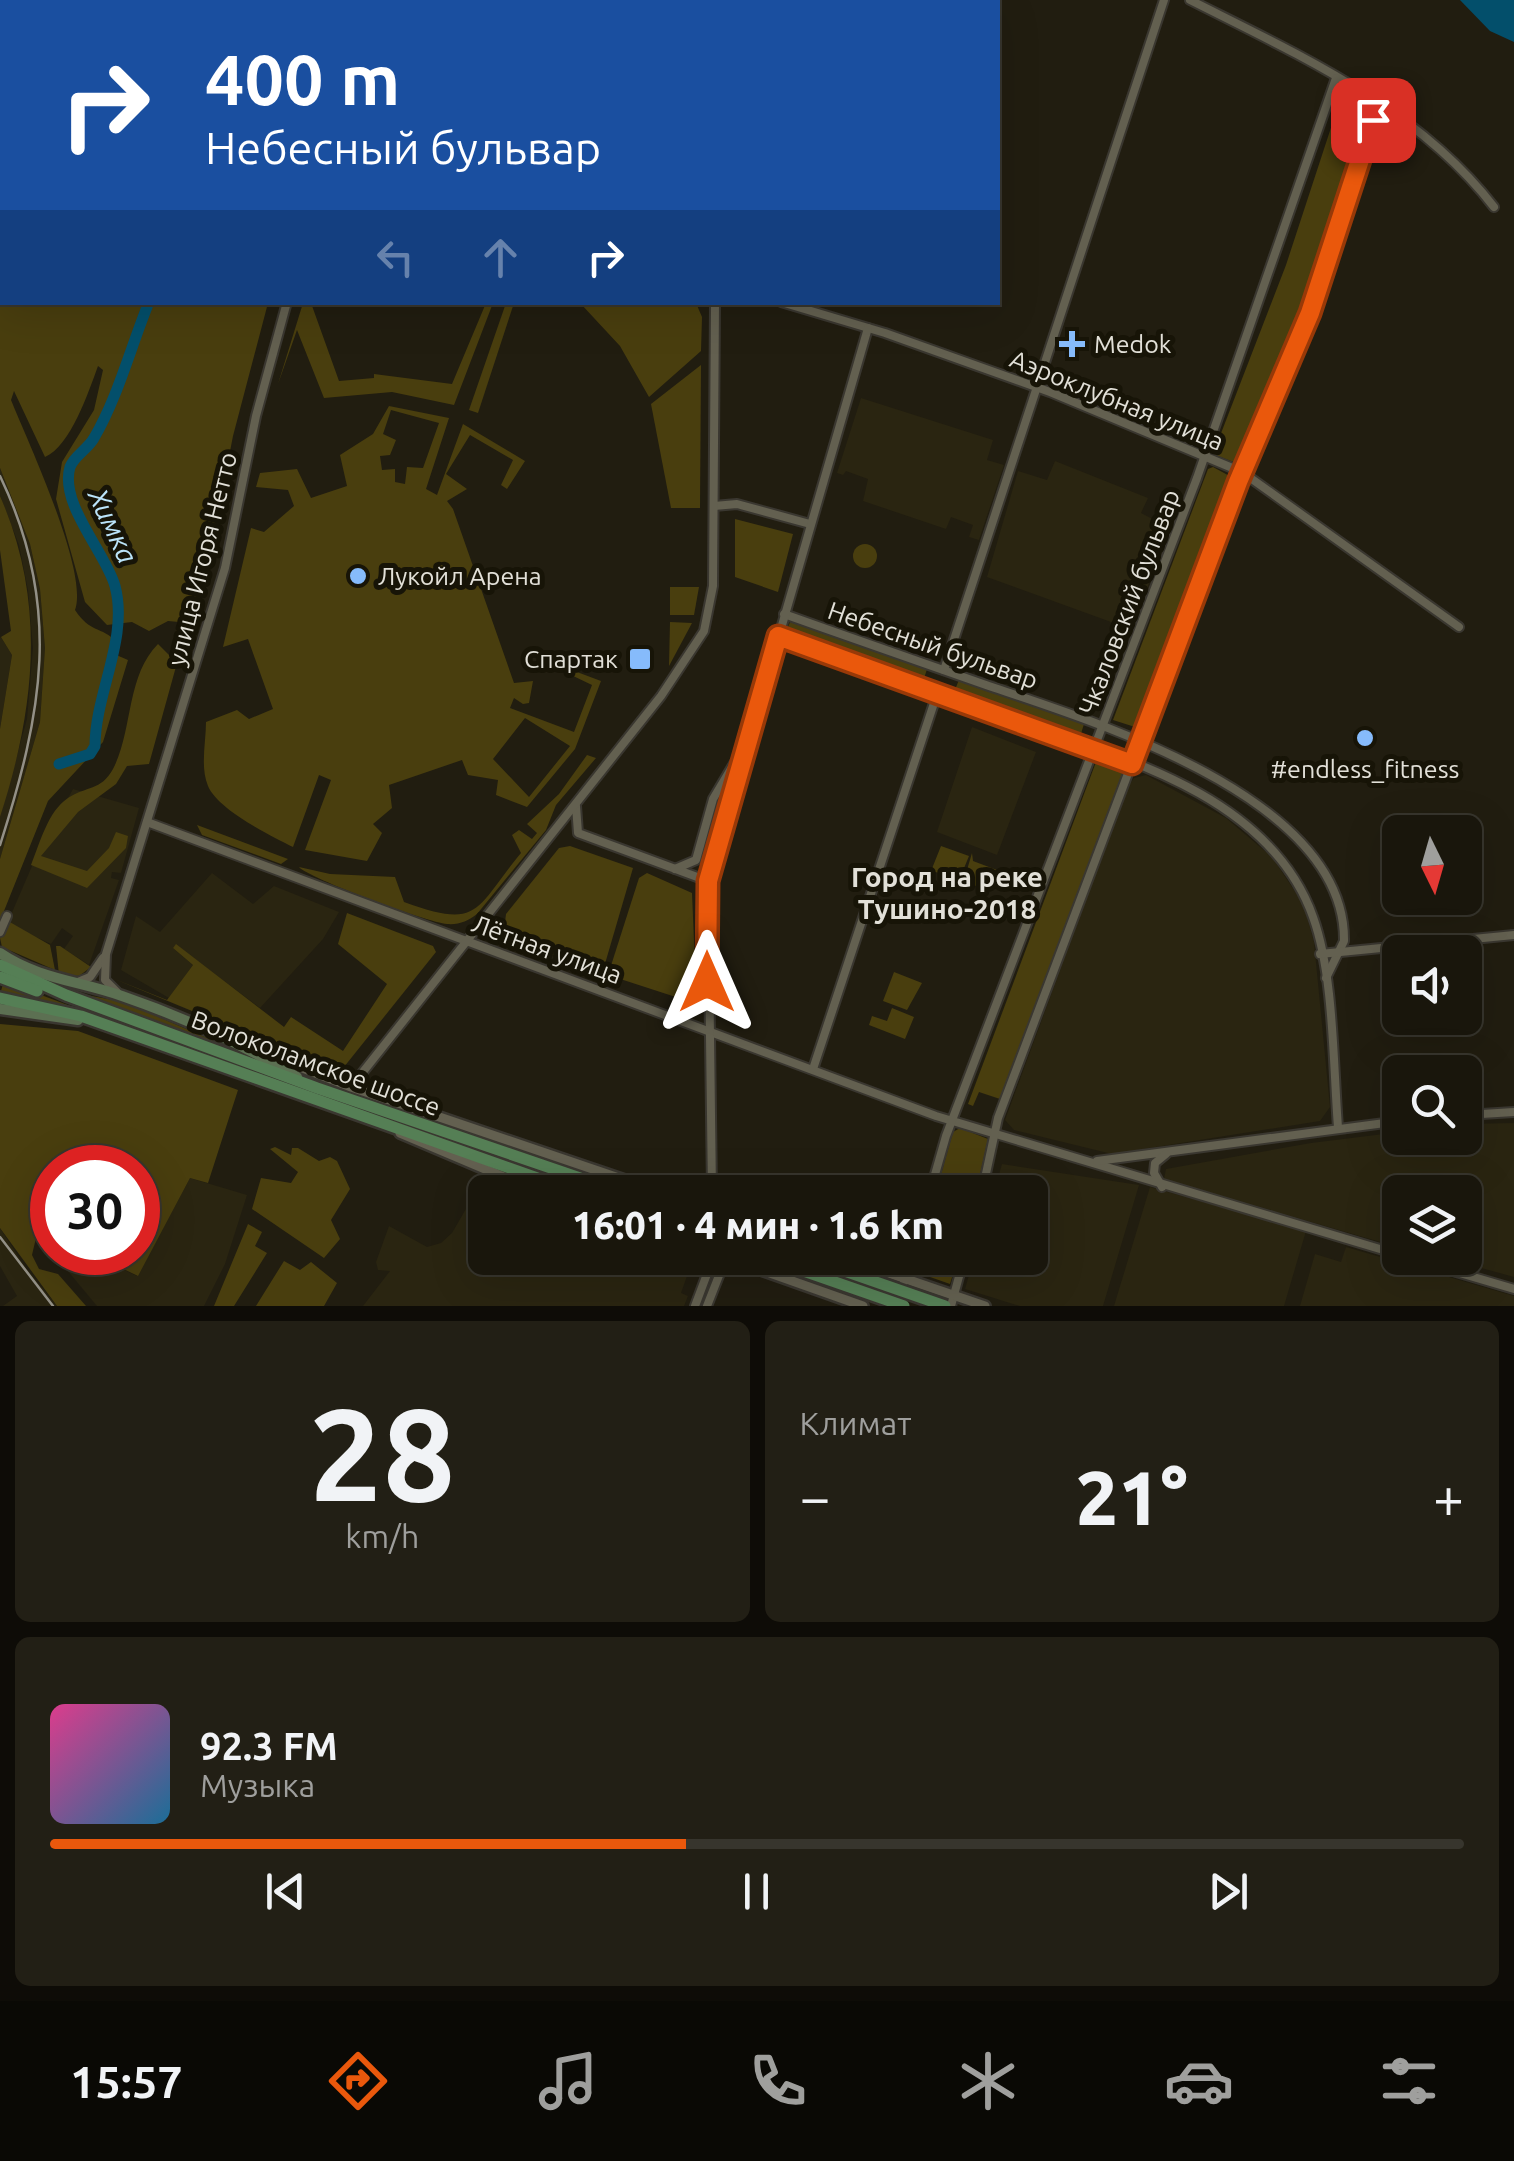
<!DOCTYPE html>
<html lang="ru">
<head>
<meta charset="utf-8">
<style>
  body { margin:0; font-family:Ubuntu,sans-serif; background:#221f15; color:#f1f3f6; height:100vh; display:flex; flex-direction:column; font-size:38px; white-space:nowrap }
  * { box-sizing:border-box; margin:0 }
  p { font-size:32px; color:#9f9f9d }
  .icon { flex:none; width:55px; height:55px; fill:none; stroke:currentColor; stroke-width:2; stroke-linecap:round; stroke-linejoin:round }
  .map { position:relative; height:1306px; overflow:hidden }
  .sheet { display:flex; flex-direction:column; gap:15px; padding:15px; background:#0e0c07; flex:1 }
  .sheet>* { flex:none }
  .hud { position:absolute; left:0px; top:0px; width:1000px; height:305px; box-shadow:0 10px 40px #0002,0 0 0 2px #37352d; background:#1a4fa0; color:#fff; overflow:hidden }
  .needle { width:65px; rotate:175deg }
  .fabs { position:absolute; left:1382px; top:815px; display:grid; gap:20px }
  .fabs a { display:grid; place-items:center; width:100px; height:100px; border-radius:15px; background:#19160c; box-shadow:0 10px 40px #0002,0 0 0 2px #37352d; font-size:50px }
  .speed { position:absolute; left:30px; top:1145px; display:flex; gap:20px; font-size:50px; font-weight:700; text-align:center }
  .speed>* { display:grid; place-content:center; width:130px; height:130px; border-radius:50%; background:#19160c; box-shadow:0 10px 40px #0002,0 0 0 2px #37352d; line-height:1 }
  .speed .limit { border:15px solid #d22; background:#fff; color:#111 }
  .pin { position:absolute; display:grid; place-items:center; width:85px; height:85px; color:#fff; margin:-42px; border-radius:20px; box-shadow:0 5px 15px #0006 }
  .me { position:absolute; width:110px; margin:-55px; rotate:0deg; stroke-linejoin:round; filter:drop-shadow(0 0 8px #0008) }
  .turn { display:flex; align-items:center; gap:35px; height:210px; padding:0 40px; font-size:45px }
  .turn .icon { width:130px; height:130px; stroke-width:2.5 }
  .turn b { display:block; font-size:70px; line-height:85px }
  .lanes { display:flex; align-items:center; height:95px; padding:0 40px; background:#0003; justify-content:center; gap:50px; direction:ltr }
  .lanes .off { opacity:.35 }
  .big { font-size:75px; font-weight:800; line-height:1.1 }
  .sheet .tile { flex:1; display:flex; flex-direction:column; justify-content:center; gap:15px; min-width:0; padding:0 35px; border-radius:15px; background:#221f15 }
  .sheet .dial { align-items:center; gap:0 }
  .dial b { font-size:130px; line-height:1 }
  .song { display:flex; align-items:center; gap:30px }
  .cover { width:120px; height:120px; border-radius:15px; background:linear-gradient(135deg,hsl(330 70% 55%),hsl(200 70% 35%)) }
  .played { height:10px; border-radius:5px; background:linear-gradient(90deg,#ea580c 45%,#37352d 45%) }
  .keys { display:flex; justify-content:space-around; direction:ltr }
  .heat { display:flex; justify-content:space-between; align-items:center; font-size:55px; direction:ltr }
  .sheet .tiles { flex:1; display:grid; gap:15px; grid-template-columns:1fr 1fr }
  .tile:last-child { grid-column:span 2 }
  .trip { position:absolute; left:468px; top:1175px; width:580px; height:100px; border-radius:15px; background:#19160c; box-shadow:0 10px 40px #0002,0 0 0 2px #37352d; font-weight:800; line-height:100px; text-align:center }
  .menu { display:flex; height:160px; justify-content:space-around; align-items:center; background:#0a0905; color:#9f9f9d }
  .menu .icon { width:70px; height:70px }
  .menu .active { color:#ea580c }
  .menu b { font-size:45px; color:#f1f3f6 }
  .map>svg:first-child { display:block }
  .built { fill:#2a2511 }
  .green { fill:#493e0e; fill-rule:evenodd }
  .water { fill:#034f6b }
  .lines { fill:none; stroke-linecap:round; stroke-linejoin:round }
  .river { stroke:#034f6b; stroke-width:11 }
  .minor-casing { stroke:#3a3730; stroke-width:12 }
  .tertiary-casing { stroke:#3a3730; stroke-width:14 }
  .secondary-casing { stroke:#3a3730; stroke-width:15 }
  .primary-casing { stroke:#3a3730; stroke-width:16 }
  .minor { stroke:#636050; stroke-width:8 }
  .tertiary { stroke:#636050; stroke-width:9 }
  .secondary { stroke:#5c7052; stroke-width:10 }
  .primary { stroke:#557f55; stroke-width:11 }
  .rail { stroke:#939086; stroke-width:2.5 }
  .primary-bridge-casing { stroke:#3a3730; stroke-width:16; stroke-linecap:butt }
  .primary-bridge { stroke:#557f55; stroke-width:11 }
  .route-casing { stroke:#983908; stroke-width:25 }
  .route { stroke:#ea580c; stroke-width:18 }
  .poi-dot { fill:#86bbfb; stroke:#171407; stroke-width:4 }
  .labels { text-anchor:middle; stroke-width:10; stroke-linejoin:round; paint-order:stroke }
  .poi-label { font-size:25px; fill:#e2e0d8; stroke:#171407; text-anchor:start }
  .street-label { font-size:25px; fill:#e2e0d8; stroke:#171407 }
  .water-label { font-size:28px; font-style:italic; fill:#bbe4fa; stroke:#171407 }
  .neighbourhood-label { font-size:28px; font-weight:bold; fill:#e2e0d8; stroke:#171407 }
</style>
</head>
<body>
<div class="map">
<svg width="1514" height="1306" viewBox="0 0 1514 1306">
  <rect width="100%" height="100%" fill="#211d10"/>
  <g class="built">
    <path d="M861 398 993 440 987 460 1004 465 979 540 969 537 973 525 951 517 946 529 863 501 868 479 846 471 843 475 837 473Z"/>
    <path d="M1055 461 1148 498 1141 513 1168 527 1133 630 987 577 1018 471 1047 480Z"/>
    <path d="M0 468 30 544 40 589 45 648 40 722 0 859V817L27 719 33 648 28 590 19 545 0 496Z"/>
    <path d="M1 637 12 655 0 729V638Z"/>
    <path d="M972 727 1036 752 997 855 937 832Z"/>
    <path d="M1146 775 1226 818 1272 857 1304 905 1314 942 1330 1107 1320 1121 1112 1154 1014 1130 1005 1120 1127 788 1134 778Z"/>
    <path d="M73 789 139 808 121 873 112 872 111 878 119 880 89 965 64 949 73 936 62 928 51 944 7 924 32 866 43 862 36 855Z"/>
    <path d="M212 873 253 904 274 886 339 912 323 939 260 1008 176 945 173 948 193 965 169 998 121 970 136 916 160 932Z"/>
    <path d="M1514 1123V1277L1445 1258H1465V1192H1400V1245L1387 1244 1164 1179 1166 1169 1311 1143 1400 1132V1138H1465V1124Z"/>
    <path d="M1002 1164 1139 1185 1103 1306H1020L965 1289 974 1258H1030V1192H994Z"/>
    <path d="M190 1178 247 1195 225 1264 204 1306H97L52 1252 41 1248 52 1230V1252L90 1253 137 1276Z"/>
    <path d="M481 1183 508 1192H485V1258H682L692 1262 681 1293 688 1296 684 1306H363L390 1271 378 1270 376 1262 389 1226 427 1247 441 1243 452 1233Z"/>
    <path d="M1150 1187 1306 1231 1284 1306H1114Z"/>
    <path d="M0 1228 25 1267 57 1306H3L17 1296 0 1266Z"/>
    <path d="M1346 1247 1514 1296V1306H1300L1315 1254 1341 1262Z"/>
  </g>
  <g class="green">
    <path d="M0 0H154L2 2V113Z"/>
    <path d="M166 0H321L320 2Z"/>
    <path d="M1343 91 1374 105 1301 311 1242 459 1236 463 1213 454 1286 265Z"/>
    <path d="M0 239 2 302 268 303 233 436 206 575 182 644 174 638 179 622 168 621 149 631 132 622 107 625 85 602 56 499 62 462 94 410 103 370 98 366C89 391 70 447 45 457L14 391 11 400C28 442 89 572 75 610 90 633 101 626 117 642L114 654 128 660 103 742 48 801 0 921V859L40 722 45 648 40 589 30 544 0 468Z"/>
    <path d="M303 303H311L339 381 374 378V374L452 384 486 303H493L454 405 392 392 324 398 297 330 278 384Z"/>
    <path d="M506 303H514L478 413 469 410Z"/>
    <path d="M696 303 702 317 701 351 649 397 620 346 581 304Z"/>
    <path d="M701 365 700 508H671L651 404Z"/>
    <path d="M389 406 449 418 426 489 437 495 463 424 525 461 507 489 501 485 513 460 470 435 446 474 467 489 447 501 453 509 514 683 533 681 529 703 523 704 514 698 510 708 574 732 592 685 569 674V669L601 681 575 749 527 807 496 795 498 780 468 775 462 760 389 785 392 808 373 824 382 833 367 861 305 850 331 780 319 775 293 847C271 836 218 810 208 786 200 767 206 742 206 722L237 710 249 719 273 709 248 639 223 647 251 528 264 532 294 506 288 490 256 487 260 473 297 469 311 498 347 486 340 455 373 434ZM391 410 439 423 423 468 407 467 405 484 395 482V469L382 470 380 456 390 455 396 440 383 434ZM525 718 570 746 529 797 493 759Z"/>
    <path d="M1213 467 1235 479 1142 713 1135 727 1113 720 1208 469Z"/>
    <path d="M0 496C47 603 35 709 0 817V729L12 655 1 637 11 631 0 550Z"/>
    <path d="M735 519 793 534 778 592 735 577Z"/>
    <circle cx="865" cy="556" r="12"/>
    <path d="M670 587H699L694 615H670Z"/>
    <path d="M670 622 692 623 669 666Z"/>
    <path d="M790 622 927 669 923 682 785 634Z"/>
    <path d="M158 644 177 663 149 764 127 766 116 784 78 812 41 856 87 871 109 848 116 832 128 836 126 848 87 888 31 865C40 843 48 811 68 798 86 786 101 791 113 769 133 731 126 676 158 644Z"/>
    <path d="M959 680 1084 724 1080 737 954 692Z"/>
    <path d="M1099 754 1126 764 1000 1099 979 1092 973 1106 968 1104Z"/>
    <path d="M587 755 596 758 556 805 546 830 477 914C468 921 459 925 447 924 429 923 308 878 299 867L330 874 395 877 404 902C481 930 474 910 521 853L512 835 519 830 532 839 537 833 527 824 559 794Z"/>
    <path d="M197 825 288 859 281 864 202 835Z"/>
    <path d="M570 846 633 868 602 974 512 939 504 931 506 914 559 848Z"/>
    <path d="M941 846 969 856 960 878 931 871Z"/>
    <path d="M972 853 973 861 997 870 991 874 988 892 964 880Z"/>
    <path d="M647 873 692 893 696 989 688 1001 608 975 639 878Z"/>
    <path d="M347 913 433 946 436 952 340 1072 112 978 167 1000 193 965 173 948 176 944 284 1027 291 1017 343 1051 387 984 338 944Z"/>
    <path d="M8 921 50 945 55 970 2 947 0 938Z"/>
    <path d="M56 946H60L91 967 79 976 59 975Z"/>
    <path d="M894 972 922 983 907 1010 883 1001Z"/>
    <path d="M4 981 73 1007 71 1010 0 994Z"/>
    <path d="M65 991 124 1002 272 1066Z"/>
    <path d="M892 1008 914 1017 905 1039 869 1025 872 1016 887 1021Z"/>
    <path d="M0 1024 78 1031 238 1090 208 1183 190 1178 138 1276 90 1253 138 1252V1168H52V1230L39 1225 32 1255 39 1269 58 1274 86 1306H57L0 1228Z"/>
    <path d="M960 1128 988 1139 976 1192H936L953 1132Z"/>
    <path d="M275 1147 291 1155 292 1148H298L319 1161 330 1157 337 1161 350 1189 331 1220 340 1239 324 1258 252 1209 261 1178 291 1183 298 1172 270 1149Z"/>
    <path d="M248 1224 262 1232 255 1246 267 1253 234 1306H214Z"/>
    <path d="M485 1236V1258H509L490 1275 471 1261Z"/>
    <path d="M917 1258H958L950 1284 913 1271Z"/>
    <path d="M284 1261 300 1270 311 1262 337 1283 324 1306H256Z"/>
  </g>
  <path class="water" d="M1460 0H1514V42L1490 31Z"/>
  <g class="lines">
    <path class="river" d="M59 764 90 754 95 746C95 694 129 638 115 586 106 553 59 504 70 467 74 456 88 449 94 438 118 397 131 346 149 302"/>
    <defs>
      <g id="minor">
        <path d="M602 0V2"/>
        <path d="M1190 0C1299 55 1418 108 1494 207"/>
        <path d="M361 2 363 0"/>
        <path d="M401 2 402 0"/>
        <path d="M781 302 885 333 1050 392 1242 472 1459 627"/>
        <path d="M714 506 737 504 810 524"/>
        <path d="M784 614C851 638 918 661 986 685 1092 721 1346 797 1344 941L1326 978"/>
        <path d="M778 636C846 662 915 687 984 711 1099 751 1267 787 1313 917 1334 975 1333 1064 1338 1127"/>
        <path d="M944 670 1164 0"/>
        <path d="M576 806 578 833 708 881"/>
        <path d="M147 822 936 1116 1400 1255"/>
        <path d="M675 869 696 860 713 799 738 757"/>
        <path d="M0 932 7 916"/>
        <path d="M1320 954 1514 935"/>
        <path d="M78 982 90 977 103 958"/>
        <path d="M117 992 105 980 106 954 225 568 256 416 287 302"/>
        <path d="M813 1069 937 694"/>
        <path d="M351 1087 661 696 704 631 713 586 715 302"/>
        <path d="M1465 1115 1514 1112"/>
        <path d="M1097 1161 1400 1121"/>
        <path d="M1162 1187 1154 1173 1155 1163 1166 1154"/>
        <path d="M712 1192 708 881 868 328"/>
        <path d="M930 1192 946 1136 1197 478 1336 78"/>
        <path d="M982 1192 998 1118 1238 482 1310 313 1380 102"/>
        <path d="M1409 1258 1514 1289"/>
        <path d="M904 1282 911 1258"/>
        <path d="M695 1306 713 1258"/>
        <path d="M707 1306 720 1273 735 1262"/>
        <path d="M951 1306 964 1258"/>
      </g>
      <g id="tertiary">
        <path d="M257 1050 351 1087 660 1192"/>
        <path d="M400 1133 539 1192"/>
        <path d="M727 1258 863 1306"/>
        <path d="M845 1258 985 1306"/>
      </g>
      <g id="secondary">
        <path d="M0 953C38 979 80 981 122 996 183 1017 242 1044 297 1077"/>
        <path d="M0 1009 78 1020"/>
      </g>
      <g id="primary">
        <path d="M0 965 66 995 317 1088 621 1192"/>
        <path d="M0 977 37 991"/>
        <path d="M0 998 81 1016 577 1192"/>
      </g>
    </defs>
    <use href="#minor" class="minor-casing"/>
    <use href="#tertiary" class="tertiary-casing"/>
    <use href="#secondary" class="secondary-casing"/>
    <use href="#primary" class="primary-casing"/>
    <use href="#minor" class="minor"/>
    <use href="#tertiary" class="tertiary"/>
    <use href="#secondary" class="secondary"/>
    <use href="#primary" class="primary"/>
    <g class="rail">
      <path d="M0 476C63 607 42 714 0 845"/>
      <path d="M0 1237 53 1306"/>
    </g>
    <defs>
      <g id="primary-bridge">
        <path d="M766 1258 904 1306"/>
        <path d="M807 1258 945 1306"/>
      </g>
    </defs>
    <use href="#primary-bridge" class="primary-bridge-casing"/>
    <use href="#primary-bridge" class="primary-bridge"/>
  </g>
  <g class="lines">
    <defs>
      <path id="route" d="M707 982 708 881 778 636 1132 764 1238 482 1310 313 1373 120"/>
    </defs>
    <use href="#route" class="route-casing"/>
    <use href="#route" class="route"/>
  </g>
  <g class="poi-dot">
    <path d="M1067 329h10v10h10v10h-10v10h-10v-10h-10v-10h10z"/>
    <circle cx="358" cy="576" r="10"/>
    <rect x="628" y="647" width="24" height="24" rx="5"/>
    <circle cx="1365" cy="738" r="10"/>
  </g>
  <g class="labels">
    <g class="poi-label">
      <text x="1094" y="353">Medok</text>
      <text x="378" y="585">Лукойл Арена</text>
      <text x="618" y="668" text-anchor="end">Спартак</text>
      <text x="1365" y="778" text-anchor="middle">#endless_fitness</text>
    </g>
    <g class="street-label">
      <text transform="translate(1117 400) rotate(22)" y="9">Аэроклубная улица</text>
      <text transform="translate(202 559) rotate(-76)" y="9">улица Игоря Нетто</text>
      <text transform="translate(1129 602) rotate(-69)" y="9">Чкаловский бульвар</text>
      <text transform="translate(933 645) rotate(19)" y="9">Небесный бульвар</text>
      <text transform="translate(547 949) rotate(20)" y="9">Лётная улица</text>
      <text transform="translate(316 1063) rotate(20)" y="9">Волоколамское шоссе</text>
    </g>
    <g class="water-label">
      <text transform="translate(113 526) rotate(65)" y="10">Химка</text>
    </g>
    <g class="neighbourhood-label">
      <text x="947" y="887">Город на реке<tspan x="947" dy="32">Тушино-2018</tspan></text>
    </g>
  </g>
</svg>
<div class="fabs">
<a><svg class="needle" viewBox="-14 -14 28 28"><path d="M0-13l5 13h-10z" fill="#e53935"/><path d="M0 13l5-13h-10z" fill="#9f9f9d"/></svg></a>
<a><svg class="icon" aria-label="sound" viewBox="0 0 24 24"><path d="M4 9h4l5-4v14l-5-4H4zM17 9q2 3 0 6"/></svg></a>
<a><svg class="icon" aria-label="search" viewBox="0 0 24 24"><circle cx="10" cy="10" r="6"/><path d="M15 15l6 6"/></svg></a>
<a><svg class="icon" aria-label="layers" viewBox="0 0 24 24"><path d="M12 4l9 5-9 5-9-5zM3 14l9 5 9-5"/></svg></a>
</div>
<div class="speed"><div class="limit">30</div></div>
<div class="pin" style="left:1373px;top:120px;background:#d93025"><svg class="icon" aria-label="arrive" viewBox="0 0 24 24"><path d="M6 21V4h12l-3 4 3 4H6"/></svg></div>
<svg class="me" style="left:707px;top:982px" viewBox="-20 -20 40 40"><path d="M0-17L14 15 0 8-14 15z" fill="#ea580c" stroke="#fff" stroke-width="4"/></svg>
<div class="trip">16:01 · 4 мин · 1.6 km</div>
<div class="hud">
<div class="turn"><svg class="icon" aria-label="right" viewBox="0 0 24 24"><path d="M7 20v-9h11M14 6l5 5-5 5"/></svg><div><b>400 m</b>Небесный бульвар</div></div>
<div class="lanes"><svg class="icon off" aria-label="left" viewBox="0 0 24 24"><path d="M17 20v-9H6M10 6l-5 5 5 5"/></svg><svg class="icon off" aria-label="ahead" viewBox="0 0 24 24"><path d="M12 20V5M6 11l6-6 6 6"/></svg><svg class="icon" aria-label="right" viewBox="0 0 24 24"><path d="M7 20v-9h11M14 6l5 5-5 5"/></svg></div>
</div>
</div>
<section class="sheet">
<div class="tiles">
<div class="tile dial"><b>28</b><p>km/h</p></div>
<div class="tile"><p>Климат</p>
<div class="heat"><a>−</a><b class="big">21°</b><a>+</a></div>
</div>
<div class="tile">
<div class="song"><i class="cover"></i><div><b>92.3 FM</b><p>Музыка</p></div></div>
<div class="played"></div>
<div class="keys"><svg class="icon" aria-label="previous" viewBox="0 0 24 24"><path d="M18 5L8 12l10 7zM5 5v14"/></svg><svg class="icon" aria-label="pause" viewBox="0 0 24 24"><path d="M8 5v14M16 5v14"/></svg><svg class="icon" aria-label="next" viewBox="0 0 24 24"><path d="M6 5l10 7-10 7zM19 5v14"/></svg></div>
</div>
</div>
</section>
<nav class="menu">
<b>15:57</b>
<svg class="icon active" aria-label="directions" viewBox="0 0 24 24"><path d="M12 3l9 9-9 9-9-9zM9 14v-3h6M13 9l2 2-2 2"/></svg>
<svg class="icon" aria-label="music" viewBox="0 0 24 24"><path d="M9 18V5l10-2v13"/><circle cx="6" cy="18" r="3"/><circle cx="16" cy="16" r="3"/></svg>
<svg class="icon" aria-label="phone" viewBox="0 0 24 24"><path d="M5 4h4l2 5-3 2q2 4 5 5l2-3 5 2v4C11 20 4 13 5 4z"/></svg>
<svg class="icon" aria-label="climate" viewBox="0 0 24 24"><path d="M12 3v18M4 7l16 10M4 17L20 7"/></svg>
<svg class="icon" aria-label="car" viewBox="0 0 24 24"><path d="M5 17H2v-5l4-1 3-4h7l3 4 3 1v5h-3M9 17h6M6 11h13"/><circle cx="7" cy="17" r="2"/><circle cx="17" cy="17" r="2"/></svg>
<svg class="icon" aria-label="filters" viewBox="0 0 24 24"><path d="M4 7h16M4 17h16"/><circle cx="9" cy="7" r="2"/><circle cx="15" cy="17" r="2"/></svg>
</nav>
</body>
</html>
